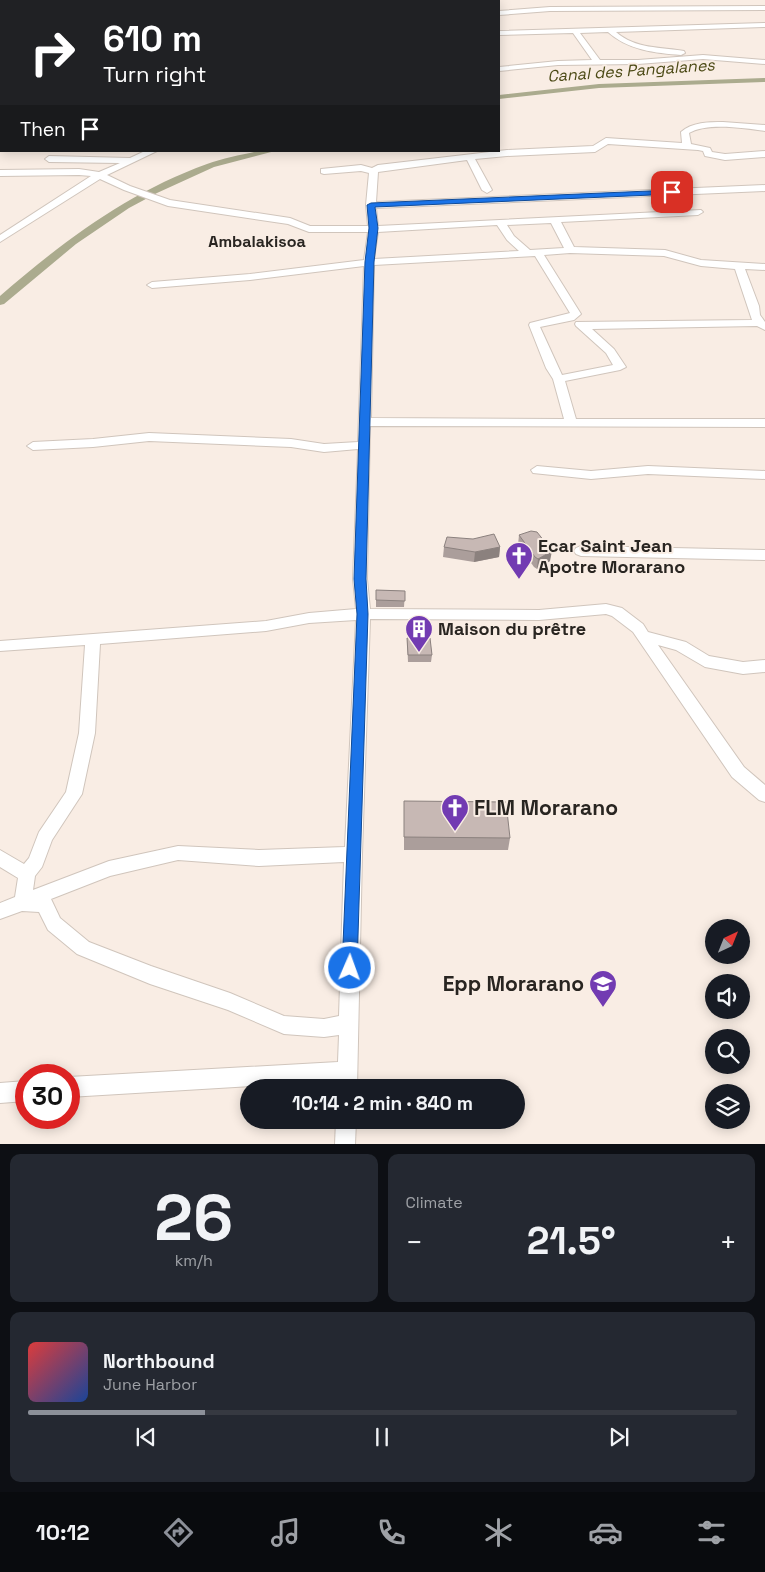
<!DOCTYPE html>
<html lang="en">
<head>
<meta charset="utf-8">
<style>
  body { margin:0; font-family:"Space Grotesk",sans-serif; background:#242831; color:#f1f3f6; height:100vh; display:flex; flex-direction:column; font-size:19px; white-space:nowrap }
  * { box-sizing:border-box; margin:0 }
  p { font-size:16px; color:#9ea1a6 }
  .icon { flex:none; width:28px; height:28px; fill:none; stroke:currentColor; stroke-width:2; stroke-linecap:round; stroke-linejoin:round }
  .map { position:relative; height:1144px; overflow:hidden }
  .drawer { display:flex; flex-direction:column; gap:10px; padding:10px; background:#0d0f14; flex:1 }
  .drawer>* { flex:none }
  .guide { position:absolute; left:0px; top:0px; width:500px; height:152px; box-shadow:0 2px 12px #0003; background:#202124; color:#fff; overflow:hidden }
  .needle { width:32px; rotate:43deg }
  .tools { position:absolute; left:705px; top:919px; display:grid; gap:10px }
  .tools a { display:grid; place-items:center; width:45px; height:45px; border-radius:50%; background:#171b24; box-shadow:0 2px 12px #0003; font-size:25px }
  .speed { position:absolute; left:15px; top:1064px; display:flex; gap:10px; font-size:25px; font-weight:700; text-align:center }
  .speed>* { display:grid; place-content:center; width:65px; height:65px; border-radius:50%; background:#171b24; box-shadow:0 2px 12px #0003; line-height:1 }
  .speed .limit { border:8px solid #d22; background:#fff; color:#111 }
  .pin { position:absolute; display:grid; place-items:center; width:42px; height:42px; color:#fff; margin:-21px; border-radius:10px; box-shadow:0 2px 8px #0006 }
  .me { position:absolute; width:55px; margin:-28px; rotate:2deg; stroke-linejoin:round; filter:drop-shadow(0 0 4px #0008) }
  .turn { display:flex; align-items:center; gap:18px; height:105px; padding:0 20px; font-size:22px }
  .turn .icon { width:65px; height:65px; stroke-width:2.5 }
  .turn b { display:block; font-size:35px; line-height:42px }
  .then { display:flex; align-items:center; height:48px; padding:0 20px; background:#0003; gap:10px; font-size:19px }
  .big { font-size:38px; font-weight:800; line-height:1.1 }
  .drawer .widget { flex:1; display:flex; flex-direction:column; justify-content:center; gap:8px; min-width:0; padding:0 18px; border-radius:10px; background:#242831 }
  .drawer .dial { align-items:center; gap:0 }
  .dial b { font-size:65px; line-height:1 }
  .song { display:flex; align-items:center; gap:15px }
  .cover { width:60px; height:60px; border-radius:8px; background:linear-gradient(135deg,hsl(0 70% 55%),hsl(220 70% 35%)) }
  .played { height:5px; border-radius:2px; background:linear-gradient(90deg,#8c9099 25%,#363941 25%) }
  .keys { display:flex; justify-content:space-around; direction:ltr }
  .heat { display:flex; justify-content:space-between; align-items:center; font-size:28px; direction:ltr }
  .drawer .tiles { flex:1; display:grid; gap:10px; grid-template-columns:1fr 1fr }
  .widget:last-child { grid-column:span 2 }
  .trip { position:absolute; left:240px; top:1079px; width:285px; height:50px; border-radius:25px; background:#171b24; box-shadow:0 2px 12px #0003; font-weight:800; line-height:50px; text-align:center }
  .tabs { display:flex; height:80px; justify-content:space-around; align-items:center; background:#090b0e; color:#9ea1a6 }
  .tabs .icon { width:35px; height:35px }
  .tabs .active { color:#8c9099 }
  .tabs b { font-size:22px; color:#f1f3f6 }
  .map>svg:first-child { display:block }
  .lines { fill:none; stroke-linecap:round; stroke-linejoin:round }
  .canal { fill:#abab8e; fill-rule:evenodd }
  .street-casing { stroke:#d0c5bc; stroke-width:2 }
  .street { fill:#fff; fill-rule:evenodd }
  .wall { fill:#ab9e9b }
  .shaded-wall { fill:#8b817e }
  .building { fill:#c7b8b4; stroke:#8b817e }
  .route { fill:#1a73e8; stroke:#114b97 }
  .labels { text-anchor:middle; stroke-width:4; stroke-linejoin:round; paint-order:stroke }
  .far-water-label { font-size:16px; font-style:italic; fill:#4c4a16; stroke:#f9ede4 }
  .far-quarter-label { font-size:16px; font-weight:bold; fill:#292521; stroke:#f9ede4 }
  .poi-label { font-size:18px; font-weight:bold; fill:#292521; stroke:#f9ede4; text-anchor:start }
  .near-poi-label { font-size:21px; font-weight:bold; fill:#292521; stroke:#f9ede4; text-anchor:start }
</style>
</head>
<body>
<div class="map">
<svg width="765" height="1145" viewBox="0 0 765 1145">
  <rect width="100%" height="100%" fill="#f9ede4"/>
  <g class="lines">
    <g class="canal">
      <path d="M765 78V82L599 88 499 99V95L599 84Z"/>
      <path d="M258 151H275L214 167 157 193 129 208 76 244 4 304 0 305V296C62 242 129 192 207 164 223 158 241 155 258 151Z"/>
    </g>
    <defs>
      <g id="street">
        <path d="M373 0H381V1H374Z"/>
        <path d="M765 6V10L550 11 499 15V11L550 7Z"/>
        <rect x="0" y="15" width="1" height="4"/>
        <path d="M765 23V27L616 32C635 49 661 47 684 51L685 53 681 55C655 53 628 50 608 32L580 33 600 60H638L703 55 765 60V64L703 59 638 64 558 65 499 71V67L558 61 592 60 573 33 499 35V31Z"/>
        <rect x="0" y="52" width="1" height="4"/>
        <rect x="0" y="90" width="1" height="4"/>
        <path d="M723 122 765 125V131C745 128 707 122 689 133L691 144 710 148 712 152 725 154 765 151V157L725 160 705 156 703 151 698 150 608 144 595 152 507 156 475 159 492 190 487 193 482 190 467 160 378 172 376 202 765 185V191L376 208 378 226 701 210 703 212 698 215 561 222 574 247 665 250 701 260 765 264V270L745 269 759 306 760 315 765 322V330L757 326 592 329 614 349 626 367 620 370 565 381 576 419H765V427L370 426 367 579 370 609 539 610 606 604 622 608 643 624 648 632 686 642 709 656 743 662 765 660V672L743 674 705 667 676 650 658 645 744 767 765 785V802L759 800 732 777 633 632 612 616 606 614 539 620 370 619 362 854 357 1088H337V1081L69 1097V1077L338 1062 339 1035 324 1037 284 1034 228 1010 150 984 77 954 48 930 39 912 22 911 0 919V903L15 897 18 878 0 867V850L24 864 29 858 39 832 66 792 79 733 85 645 0 651V641L266 621 309 613 356 609 353 579 358 449 324 452 291 447 149 441 93 447 33 450 27 446 33 442 93 439 149 433 291 439 324 444 358 442 364 266 250 280 152 288 147 285 152 282 250 274 364 260 368 232H309L288 224 168 206 124 190 100 179 0 242V235L91 176 79 175 0 176V170L79 169 99 172 120 163 49 162 45 159 49 156 130 158 145 151H157L107 175 130 186 170 200 290 218 310 226H368L366 205 369 173 361 171 324 174 321 173V169L361 165 372 168 378 165 507 150 593 146 606 138 682 143 681 132C692 122 709 122 723 122ZM551 223 564 248 530 250 514 236 507 225ZM497 225 507 240 519 251 374 259 378 232ZM570 253 664 256 701 266 735 269 752 320 576 322 575 324 576 326 606 353 613 365 562 375 540 327 574 320 581 314 544 255ZM535 256 570 313 530 323 529 325 546 368 553 379 564 419 371 418 374 265ZM356 620 345 847 259 850 178 846 109 861 33 890 35 876 42 867 52 840 82 794 95 733 100 644 266 631 309 623ZM178 860 259 866 344 862 339 1016 324 1019 284 1016 230 993 151 966 89 942 60 918 51 899 110 876Z"/>
        <path d="M537 466 591 471 648 466 765 471V479L648 474 591 479 533 473 531 470Z"/>
        <path d="M581 546 765 550V560L581 556 576 554 574 551 576 548Z"/>
        <path d="M26 1081V1101L0 1103V1083Z"/>
        <path d="M336 1120H356L355 1145H335Z"/>
      </g>
    </defs>
    <use href="#street" class="street-casing"/>
    <use href="#street" class="street"/>
  </g>
  <g class="wall">
    <path d="M519 535 550 561 537 569 534 567 518 545Z"/>
    <path d="M444 547H500L499 557 474 562 443 557Z"/>
    <path d="M376 590 405 591 404 607H376Z"/>
    <path d="M407 638 432 655 431 662H408Z"/>
    <path d="M404 801 510 838 508 850H404Z"/>
  </g>
  <g class="shaded-wall">
    <path d="M500 547 499 557 474 562 475 552Z"/>
    <path d="M552 551 550 561 537 569 538 559Z"/>
  </g>
  <g class="building">
    <path d="M531 531 537 532 552 551 538 559 535 557 519 535Z"/>
    <path d="M494 534 500 547 475 552 444 547 447 537 473 539Z"/>
    <path d="M376 590 405 591V601L376 600Z"/>
    <path d="M407 638H430L432 655H408Z"/>
    <path d="M404 801 506 802 510 838 404 837Z"/>
  </g>
  <path class="route" d="M672 190 676 192 675 194 375 207 378 228 374 262 366 579 368 614 357 968 355 973 350 975 344 973 342 968 357 614 354 579 365 262 369 228 367 205 371 203Z"/>
  <defs>
    <symbol id="church-pin" viewBox="-11 -11 22 30"><path d="M0 17L-7.5 6A9.5 9.5 0 1 1 7.5 6Z" fill="#723bb2" stroke="#f9ede4"/><path d="M-1.2-6h2.4v3.5h3.3v2.4h-3.3V6h-2.4V-.1h-3.3v-2.4h3.3Z" fill="#fff"/></symbol>
    <symbol id="building-pin" viewBox="-11 -11 22 30"><path d="M0 17L-7.5 6A9.5 9.5 0 1 1 7.5 6Z" fill="#723bb2" stroke="#f9ede4"/><path d="M-4-6H4V6H1V3H-1V6H-4ZM-2.5-4.3h1.7v1.8h-1.7ZM.8-4.3h1.7v1.8H.8ZM-2.5-1h1.7V.8h-1.7ZM.8-1h1.7V.8H.8Z" fill="#fff"/></symbol>
    <symbol id="school-pin" viewBox="-11 -11 22 30"><path d="M0 17L-7.5 6A9.5 9.5 0 1 1 7.5 6Z" fill="#723bb2" stroke="#f9ede4"/><path d="M0-5L7-2L0 1L-7-2ZM-4 1L0 2.5L4 1V4Q0 6-4 4Z" fill="#fff"/></symbol>
  </defs>
  <g fill-rule="evenodd">
    <use href="#church-pin" x="503" y="540" width="32" height="43"/>
    <use href="#building-pin" x="403" y="613" width="32" height="43"/>
    <use href="#church-pin" x="439" y="792" width="32" height="43"/>
    <use href="#school-pin" x="587" y="968" width="32" height="43"/>
  </g>
  <g class="labels">
    <g class="far-water-label">
      <text transform="translate(631 70) rotate(-4)" y="6">Canal des Pangalanes</text>
    </g>
    <g class="far-quarter-label">
      <text x="257" y="247">Ambalakisoa</text>
    </g>
    <g class="poi-label">
      <text x="538" y="552">Ecar Saint Jean<tspan x="538" dy="21">Apotre Morarano</tspan></text>
      <text x="438" y="635">Maison du prêtre</text>
    </g>
    <g class="near-poi-label">
      <text x="474" y="815">FLM Morarano</text>
      <text x="584" y="991" text-anchor="end">Epp Morarano</text>
    </g>
  </g>
</svg>
<div class="tools">
<a><svg class="needle" viewBox="-14 -14 28 28"><path d="M0-13l5 13h-10z" fill="#e53935"/><path d="M0 13l5-13h-10z" fill="#9ea1a6"/></svg></a>
<a><svg class="icon" aria-label="sound" viewBox="0 0 24 24"><path d="M4 9h4l5-4v14l-5-4H4zM17 9q2 3 0 6"/></svg></a>
<a><svg class="icon" aria-label="search" viewBox="0 0 24 24"><circle cx="10" cy="10" r="6"/><path d="M15 15l6 6"/></svg></a>
<a><svg class="icon" aria-label="layers" viewBox="0 0 24 24"><path d="M12 4l9 5-9 5-9-5zM3 14l9 5 9-5"/></svg></a>
</div>
<div class="speed"><div class="limit">30</div></div>
<div class="pin" style="left:672px;top:192px;background:#d93025"><svg class="icon" aria-label="arrive" viewBox="0 0 24 24"><path d="M6 21V4h12l-3 4 3 4H6"/></svg></div>
<svg class="me" style="left:350px;top:968px" viewBox="-20 -20 40 40"><circle r="17" fill="#1a73e8" stroke="#fff" stroke-width="3"/><path d="M0-11L8 9 0 5-8 9z" fill="#fff"/></svg>
<div class="trip">10:14 · 2 min · 840 m</div>
<div class="guide">
<div class="turn"><svg class="icon" aria-label="right" viewBox="0 0 24 24"><path d="M7 20v-9h11M14 6l5 5-5 5"/></svg><div><b>610 m</b>Turn right</div></div>
<div class="then">Then<svg class="icon" aria-label="arrive" viewBox="0 0 24 24"><path d="M6 21V4h12l-3 4 3 4H6"/></svg></div>
</div>
</div>
<section class="drawer">
<div class="tiles">
<div class="widget dial"><b>26</b><p>km/h</p></div>
<div class="widget"><p>Climate</p>
<div class="heat"><a>−</a><b class="big">21.5°</b><a>+</a></div>
</div>
<div class="widget">
<div class="song"><i class="cover"></i><div><b>Northbound</b><p>June Harbor</p></div></div>
<div class="played"></div>
<div class="keys"><svg class="icon" aria-label="previous" viewBox="0 0 24 24"><path d="M18 5L8 12l10 7zM5 5v14"/></svg><svg class="icon" aria-label="pause" viewBox="0 0 24 24"><path d="M8 5v14M16 5v14"/></svg><svg class="icon" aria-label="next" viewBox="0 0 24 24"><path d="M6 5l10 7-10 7zM19 5v14"/></svg></div>
</div>
</div>
</section>
<nav class="tabs">
<b>10:12</b>
<svg class="icon active" aria-label="directions" viewBox="0 0 24 24"><path d="M12 3l9 9-9 9-9-9zM9 14v-3h6M13 9l2 2-2 2"/></svg>
<svg class="icon" aria-label="music" viewBox="0 0 24 24"><path d="M9 18V5l10-2v13"/><circle cx="6" cy="18" r="3"/><circle cx="16" cy="16" r="3"/></svg>
<svg class="icon" aria-label="phone" viewBox="0 0 24 24"><path d="M5 4h4l2 5-3 2q2 4 5 5l2-3 5 2v4C11 20 4 13 5 4z"/></svg>
<svg class="icon" aria-label="climate" viewBox="0 0 24 24"><path d="M12 3v18M4 7l16 10M4 17L20 7"/></svg>
<svg class="icon" aria-label="car" viewBox="0 0 24 24"><path d="M5 17H2v-5l4-1 3-4h7l3 4 3 1v5h-3M9 17h6M6 11h13"/><circle cx="7" cy="17" r="2"/><circle cx="17" cy="17" r="2"/></svg>
<svg class="icon" aria-label="filters" viewBox="0 0 24 24"><path d="M4 7h16M4 17h16"/><circle cx="9" cy="7" r="2"/><circle cx="15" cy="17" r="2"/></svg>
</nav>
</body>
</html>
